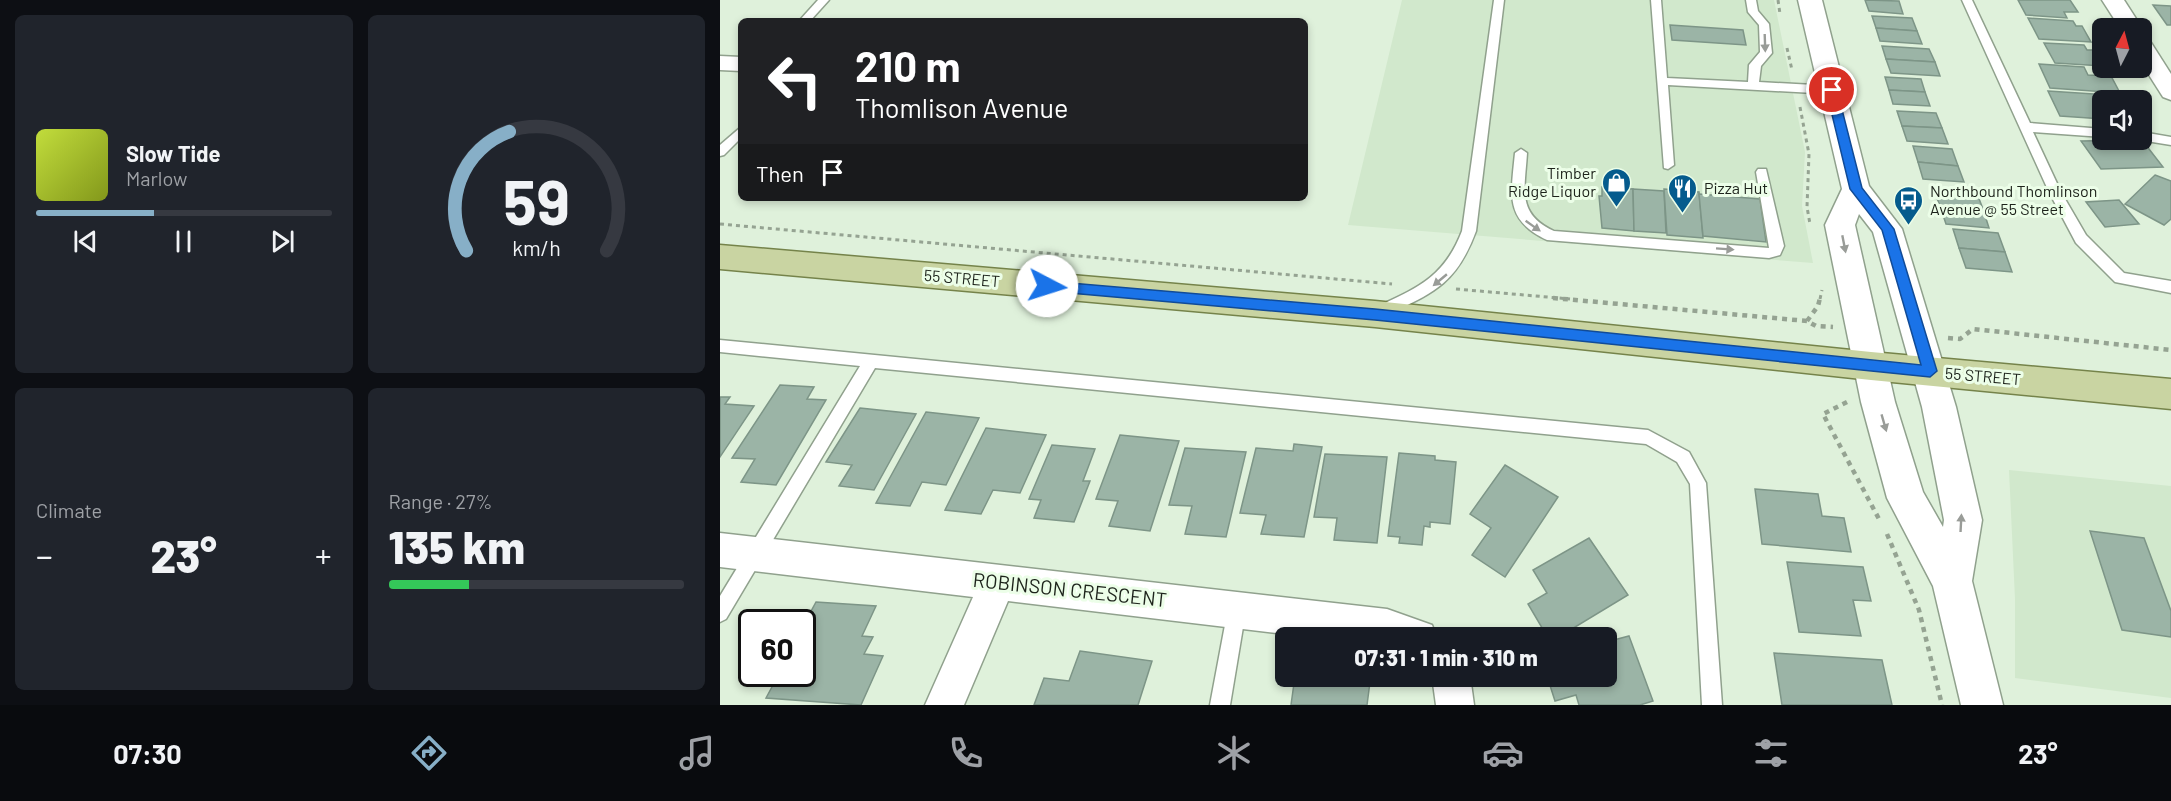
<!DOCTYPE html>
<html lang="en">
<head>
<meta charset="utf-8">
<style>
  body { margin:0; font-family:Barlow,sans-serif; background:#20242c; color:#f1f3f6; height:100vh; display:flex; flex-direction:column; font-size:22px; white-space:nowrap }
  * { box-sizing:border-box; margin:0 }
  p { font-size:20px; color:#9ea1a6 }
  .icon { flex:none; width:33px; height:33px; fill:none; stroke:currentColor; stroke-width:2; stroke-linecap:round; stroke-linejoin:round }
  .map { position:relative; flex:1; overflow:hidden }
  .drawer { display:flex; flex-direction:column; gap:15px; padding:15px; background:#0d0f14; width:720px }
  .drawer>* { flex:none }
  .banner { position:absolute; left:18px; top:18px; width:570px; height:183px; border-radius:9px; box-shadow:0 3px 9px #0003; background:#202124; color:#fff; overflow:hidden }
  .needle { width:39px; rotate:6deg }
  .buttons { position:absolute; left:1372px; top:18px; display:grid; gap:12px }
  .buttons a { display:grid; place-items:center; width:60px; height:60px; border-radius:9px; background:#171b24; box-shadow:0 3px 9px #0003; font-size:30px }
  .speed { position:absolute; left:18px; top:609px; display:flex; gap:12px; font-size:30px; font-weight:700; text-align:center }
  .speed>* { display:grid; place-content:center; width:78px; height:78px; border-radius:50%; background:#171b24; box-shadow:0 3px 9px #0003; line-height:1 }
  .speed .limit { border:3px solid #111; border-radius:9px; background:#fff; color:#111 }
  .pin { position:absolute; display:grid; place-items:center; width:51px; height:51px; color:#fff; margin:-26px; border:3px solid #fff; border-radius:50%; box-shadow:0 2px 6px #0007 }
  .me { position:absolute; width:66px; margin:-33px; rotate:95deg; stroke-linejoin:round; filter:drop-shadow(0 0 4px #0008) }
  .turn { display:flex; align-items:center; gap:21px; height:126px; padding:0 18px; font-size:27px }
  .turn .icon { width:78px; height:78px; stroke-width:2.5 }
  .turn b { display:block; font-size:42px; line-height:51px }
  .then { display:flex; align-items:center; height:57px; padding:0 18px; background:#0003; gap:12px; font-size:22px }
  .big { font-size:45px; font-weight:800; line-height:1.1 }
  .drawer .widget { flex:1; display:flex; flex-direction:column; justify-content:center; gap:9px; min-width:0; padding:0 21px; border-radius:9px; background:#20242c }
  .drawer .dial { align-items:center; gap:0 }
  .dial svg { height:156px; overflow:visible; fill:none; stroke:#363941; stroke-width:7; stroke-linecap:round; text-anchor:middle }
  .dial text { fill:#f1f3f6; stroke:none }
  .song { display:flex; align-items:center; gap:18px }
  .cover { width:72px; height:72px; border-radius:9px; background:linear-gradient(135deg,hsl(70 70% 55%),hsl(70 70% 35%)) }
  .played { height:6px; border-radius:3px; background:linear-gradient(90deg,#87afc7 40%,#363941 40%) }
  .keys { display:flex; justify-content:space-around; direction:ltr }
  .heat { display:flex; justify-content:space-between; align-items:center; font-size:33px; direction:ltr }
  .charge { height:9px; border-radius:4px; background:linear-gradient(90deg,#34c759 27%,#363941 0) }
  .drawer .tiles { flex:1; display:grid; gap:15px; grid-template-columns:repeat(2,1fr) }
  .trip { position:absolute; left:555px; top:627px; width:342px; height:60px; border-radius:9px; background:#171b24; box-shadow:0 3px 9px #0003; font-weight:800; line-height:60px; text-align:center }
  .tabs { display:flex; height:96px; justify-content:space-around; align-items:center; background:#090b0e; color:#9ea1a6 }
  .tabs .icon { width:42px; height:42px }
  .tabs .active { color:#87afc7 }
  .tabs b { font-size:27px; color:#f1f3f6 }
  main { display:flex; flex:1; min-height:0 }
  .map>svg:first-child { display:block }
  .built { fill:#d1e8cc }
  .building { fill:#9bb4a6; stroke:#7d9587; stroke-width:1.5 }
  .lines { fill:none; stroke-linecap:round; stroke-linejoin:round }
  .lane-casing { stroke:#90a18d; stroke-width:3 }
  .street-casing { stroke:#90a18d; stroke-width:3 }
  .secondary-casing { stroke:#90a18d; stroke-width:3 }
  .primary-casing { stroke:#75834a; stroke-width:3 }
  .path-far1 { stroke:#95a392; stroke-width:3; stroke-dasharray:4 4; stroke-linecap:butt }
  .path { stroke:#95a392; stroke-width:4.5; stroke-dasharray:5 5; stroke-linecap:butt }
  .lane { fill:#fff; fill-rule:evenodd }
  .street { fill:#fff; fill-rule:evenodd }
  .secondary { fill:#fff; fill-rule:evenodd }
  .primary { fill:#c9d4a2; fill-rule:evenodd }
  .oneway { fill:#999c98 }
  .route { fill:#1a73e8; stroke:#114b97; stroke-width:1.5 }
  .labels { text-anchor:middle; stroke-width:6; stroke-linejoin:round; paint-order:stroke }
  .poi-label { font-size:16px; fill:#1d231b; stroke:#ecfee8; text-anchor:start }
  .street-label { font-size:16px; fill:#1d231b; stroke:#ecfee8 }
  .near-street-label { font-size:20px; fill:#1d231b; stroke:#ecfee8 }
</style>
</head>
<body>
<main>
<section class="drawer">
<div class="tiles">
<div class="widget">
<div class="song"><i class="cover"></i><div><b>Slow Tide</b><p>Marlow</p></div></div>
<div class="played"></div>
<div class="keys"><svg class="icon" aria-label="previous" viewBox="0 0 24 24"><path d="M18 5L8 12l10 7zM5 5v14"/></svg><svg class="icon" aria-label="pause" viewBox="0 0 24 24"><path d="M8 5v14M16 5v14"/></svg><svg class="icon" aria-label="next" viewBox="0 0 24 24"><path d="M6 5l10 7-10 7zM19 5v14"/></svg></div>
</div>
<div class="widget dial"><svg viewBox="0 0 100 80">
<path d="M14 69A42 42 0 1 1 86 69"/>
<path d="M14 69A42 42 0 0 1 36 8" stroke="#87afc7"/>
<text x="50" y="56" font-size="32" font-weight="700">59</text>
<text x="50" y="72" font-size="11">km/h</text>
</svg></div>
<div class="widget"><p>Climate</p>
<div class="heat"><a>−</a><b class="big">23°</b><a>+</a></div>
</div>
<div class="widget"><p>Range · 27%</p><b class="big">135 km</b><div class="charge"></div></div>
</div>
</section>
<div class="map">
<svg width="1451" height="705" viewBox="0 0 1451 705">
  <rect width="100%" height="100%" fill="#dff1db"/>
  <g class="built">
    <path d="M682 0H1054L1085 152 1082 206 1093 263 628 225Z"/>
    <path d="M1289 470 1451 486V698L1295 678V599Z"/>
  </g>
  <g class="building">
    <path d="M1145 0 1179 1 1183 14 1149 11Z"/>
    <path d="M1298 0H1350L1358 12H1344L1347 18 1306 15Z"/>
    <path d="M1433 5 1451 6V25H1447Z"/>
    <path d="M1152 16 1192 18 1197 31 1156 28Z"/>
    <path d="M1308 18 1353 21 1356 26H1362L1371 42 1319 39Z"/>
    <path d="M950 25 1023 30 1026 45 952 40Z"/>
    <path d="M1156 28 1197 31 1202 44 1160 41Z"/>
    <path d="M1324 43 1364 45 1367 50H1377L1383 66 1335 63Z"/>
    <path d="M1162 46 1209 49 1215 62 1166 59Z"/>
    <path d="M1166 59 1215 62 1220 76 1171 73Z"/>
    <path d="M1319 64 1364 67 1368 75 1391 76 1400 93 1330 88Z"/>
    <path d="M1165 77 1201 79 1205 92 1169 90Z"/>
    <path d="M1169 90 1205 92 1210 106 1173 104Z"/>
    <path d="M1328 91 1389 95 1392 100H1383V119L1340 116Z"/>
    <path d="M1177 111 1216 113 1222 128 1182 126Z"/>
    <path d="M1182 126 1222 128 1228 144 1187 141Z"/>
    <path d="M1422 140 1443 167 1381 169 1361 141Z"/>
    <path d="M1193 146 1232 149 1238 166 1198 162Z"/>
    <path d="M1198 162 1238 166 1244 182 1203 179Z"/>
    <path d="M1435 175 1451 181V219L1444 225 1405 204Z"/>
    <path d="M882 187 913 189 914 231 882 228 879 196H882Z"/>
    <path d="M1213 188 1256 191 1263 209 1220 206Z"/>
    <path d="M913 189 944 191 946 233 914 231Z"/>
    <path d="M944 189 979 192 983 238 947 235Z"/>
    <path d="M979 194 1040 199 1046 242 983 236Z"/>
    <path d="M1399 200 1419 224 1385 227 1366 202Z"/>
    <path d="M1220 206 1263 209 1269 228 1226 224Z"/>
    <path d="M1233 229 1278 233 1285 252 1239 248Z"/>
    <path d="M1239 248 1285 252 1292 272 1246 268Z"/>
    <path d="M60 385 94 387 87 399 106 400 56 485 21 482 35 459 12 458Z"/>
    <path d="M0 397H10L5 404 34 406 0 457Z"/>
    <path d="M140 408 196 414 154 490 119 486 132 465 106 462Z"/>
    <path d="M206 412 259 418 226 485 202 482 190 506 156 503Z"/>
    <path d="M266 428 326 435 300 493 273 490 261 514 225 510Z"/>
    <path d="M400 435 459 441 430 531 389 526 398 501 376 499Z"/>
    <path d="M574 444 602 447 584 537 541 534 546 515 520 513 536 448 573 451Z"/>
    <path d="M332 445 375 449 363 481H370L354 522 314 518 321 500 309 499Z"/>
    <path d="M465 448 526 452 506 537 465 534 472 506 449 505Z"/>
    <path d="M679 453 715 456V460L736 462 730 524 710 522V527L704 526 702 545 679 543 680 537 668 536Z"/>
    <path d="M605 454 667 457 657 543 614 540 617 518 594 517Z"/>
    <path d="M785 465 838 497 785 577 752 555 771 528 750 514Z"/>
    <path d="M1035 489 1098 494 1102 516 1124 518 1131 552 1042 544Z"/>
    <path d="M1370 531 1424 538 1451 611V637L1402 630Z"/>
    <path d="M869 538 908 595 837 638H828L808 604 827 593 813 570Z"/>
    <path d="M1067 562 1143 567 1151 601 1133 600 1141 636 1079 632Z"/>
    <path d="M96 602 156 606 142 636 153 637 144 654 163 656 141 705 46 698 59 674H82V628Z"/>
    <path d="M909 636 933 701 920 705H859L856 695 835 701 827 676H886V642Z"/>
    <path d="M360 651 432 661 418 705H314L324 678 349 681Z"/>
    <path d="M1054 653 1162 660 1172 705H1062Z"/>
    <path d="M575 676 650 682 647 705H571Z"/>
  </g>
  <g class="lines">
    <defs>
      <g id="lane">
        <path d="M98 0H109L90 21H79Z"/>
        <path d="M774 0H784L756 231C736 285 713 293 664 316H654L652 312 654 308C697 288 724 278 742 231Z"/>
        <path d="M931 0H941L947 78 1028 82 1029 65 1040 52 1039 25 1028 12 1026 0H1036L1038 11 1049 24 1052 53 1041 66 1039 82 1112 86 1118 90 1112 94 948 85 954 165 948 169 944 168Z"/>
        <path d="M1242 0H1252L1310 123 1383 129V137L1313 132 1341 192 1366 235 1404 273 1451 281V293L1395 282 1356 243 1329 192Z"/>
        <path d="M21 127V138L4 155 0 156V145Z"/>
        <path d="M1422 132 1451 137V145L1420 140H1422Z"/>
        <path d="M801 149 807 153C805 188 796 214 834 231L1049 248 1036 172 1038 169H1046L1064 246 1060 255 1049 258 827 240C784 220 791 194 795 153Z"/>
        <path d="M0 340 928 430 969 452 986 483 1002 705H982L970 484 957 462 926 444 155 368 6 619 0 622V596L140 366 0 352Z"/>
        <path d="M517 600 523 603 526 609 510 705H490L508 609 511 603Z"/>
      </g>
      <g id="street">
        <path d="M1382 0H1404L1422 28H1400Z"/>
        <path d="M1422 39 1430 41 1451 74V100L1443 97 1422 64Z"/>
        <path d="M0 56 21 57V71L0 70Z"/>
        <path d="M0 533 667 609 712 625 717 638H599L288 601 244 705H205L253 597 0 567Z"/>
        <path d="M712 676H750L754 705H716Z"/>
      </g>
      <path id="secondary" d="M1078 0H1102L1149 186 1182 229 1236 407 1262 520 1252 581 1283 705H1241L1213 586 1167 498 1141 402 1105 225 1122 189ZM1139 214 1153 232 1202 407 1224 520 1223 527 1203 492 1175 402 1135 225Z"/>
      <path id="primary" d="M0 245 655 301 1151 352 1451 379V409L1151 380 655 327 0 269Z"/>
    </defs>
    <use href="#lane" class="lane-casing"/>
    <use href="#street" class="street-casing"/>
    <use href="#secondary" class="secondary-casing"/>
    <use href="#primary" class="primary-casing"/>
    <g class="path-far1">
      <path d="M1058 0 1060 14"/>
      <path d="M1067 48 1072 70"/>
      <path d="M1080 107 1089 154 1087 207 1090 224"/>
      <path d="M0 224 672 284"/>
      <path d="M736 289 850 299"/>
      <path d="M1100 299 1102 290"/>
    </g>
    <g class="path">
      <path d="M833 298 1087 321 1096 326 1113 327"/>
      <path d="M1087 321 1098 306 1100 298"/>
      <path d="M1228 338 1240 339 1253 329 1451 350"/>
      <path d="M1127 402 1103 414 1159 519"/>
      <path d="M1167 534 1199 610 1222 705"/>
    </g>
    <use href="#lane" class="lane"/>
    <use href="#street" class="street"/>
    <use href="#secondary" class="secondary"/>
    <use href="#primary" class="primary"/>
  </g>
  <defs><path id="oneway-solid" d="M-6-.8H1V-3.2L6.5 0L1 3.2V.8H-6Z" transform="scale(1.5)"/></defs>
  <g class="oneway">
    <use href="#oneway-solid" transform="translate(1045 43) rotate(88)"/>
    <use href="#oneway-solid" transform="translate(813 226) rotate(35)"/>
    <use href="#oneway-solid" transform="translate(1124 244) rotate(79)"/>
    <use href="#oneway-solid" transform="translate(1005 249) rotate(4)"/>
    <use href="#oneway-solid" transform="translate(720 280) rotate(140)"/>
    <use href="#oneway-solid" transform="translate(1164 423) rotate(74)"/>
    <use href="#oneway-solid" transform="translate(1241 523) rotate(-87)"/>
  </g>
  <path class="route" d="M1112 87 1117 90 1142 188 1174 229 1217 371 1210 377 655 320 327 291 321 286 327 281 655 309 1201 365 1162 230 1130 189 1106 90Z"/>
  <defs>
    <symbol id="shop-pin" viewBox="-11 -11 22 30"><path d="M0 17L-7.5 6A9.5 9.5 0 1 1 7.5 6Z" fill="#055b8d" stroke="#ecfee8"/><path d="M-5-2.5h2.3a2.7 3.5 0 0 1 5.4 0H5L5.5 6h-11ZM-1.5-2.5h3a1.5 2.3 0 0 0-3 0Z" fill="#fff"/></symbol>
    <symbol id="restaurant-pin" viewBox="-11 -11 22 30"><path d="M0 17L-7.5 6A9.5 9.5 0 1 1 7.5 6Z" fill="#055b8d" stroke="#ecfee8"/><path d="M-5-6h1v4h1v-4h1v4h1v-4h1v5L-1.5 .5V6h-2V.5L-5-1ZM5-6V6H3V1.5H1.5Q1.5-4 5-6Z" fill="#fff"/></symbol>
    <symbol id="bus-pin" viewBox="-11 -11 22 30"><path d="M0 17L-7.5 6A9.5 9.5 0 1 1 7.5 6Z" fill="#055b8d" stroke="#ecfee8"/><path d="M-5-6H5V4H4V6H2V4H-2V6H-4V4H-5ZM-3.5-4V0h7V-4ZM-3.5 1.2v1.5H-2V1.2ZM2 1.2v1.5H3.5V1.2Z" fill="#fff"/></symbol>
  </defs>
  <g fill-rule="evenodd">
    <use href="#shop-pin" x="880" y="166" width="33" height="45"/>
    <use href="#restaurant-pin" x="946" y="172" width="33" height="45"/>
    <use href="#bus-pin" x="1172" y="184" width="33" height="45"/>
  </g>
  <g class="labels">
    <g class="poi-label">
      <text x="876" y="179" text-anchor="end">Timber<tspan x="876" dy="18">Ridge Liquor</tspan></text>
      <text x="984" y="194">Pizza Hut</text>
      <text x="1210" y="197">Northbound Thomlinson<tspan x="1210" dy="18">Avenue @ 55 Street</tspan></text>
    </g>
    <g class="street-label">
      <text transform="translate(242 278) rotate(5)" y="6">55 STREET</text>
      <text transform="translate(1263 376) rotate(5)" y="6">55 STREET</text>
    </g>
    <g class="near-street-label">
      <text transform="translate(350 590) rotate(6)" y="7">ROBINSON CRESCENT</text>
    </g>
  </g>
</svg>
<div class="buttons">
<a><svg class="needle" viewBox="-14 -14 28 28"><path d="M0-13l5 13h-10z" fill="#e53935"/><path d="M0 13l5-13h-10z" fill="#9ea1a6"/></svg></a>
<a><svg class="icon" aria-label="sound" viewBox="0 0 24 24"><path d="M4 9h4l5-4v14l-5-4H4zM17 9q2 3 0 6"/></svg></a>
</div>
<div class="speed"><div class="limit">60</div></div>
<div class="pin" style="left:1112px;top:90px;background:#d93025"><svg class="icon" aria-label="arrive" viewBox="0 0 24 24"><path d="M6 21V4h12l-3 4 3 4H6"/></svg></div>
<svg class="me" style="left:327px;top:286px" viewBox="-20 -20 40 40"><circle r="19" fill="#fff"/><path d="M0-13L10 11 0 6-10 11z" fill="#1a73e8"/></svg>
<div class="trip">07:31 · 1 min · 310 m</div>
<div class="banner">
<div class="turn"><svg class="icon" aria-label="left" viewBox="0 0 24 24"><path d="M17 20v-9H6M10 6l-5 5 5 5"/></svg><div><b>210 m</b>Thomlison Avenue</div></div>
<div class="then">Then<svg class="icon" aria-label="arrive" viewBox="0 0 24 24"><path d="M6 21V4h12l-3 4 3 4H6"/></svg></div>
</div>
</div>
</main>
<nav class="tabs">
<b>07:30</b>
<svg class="icon active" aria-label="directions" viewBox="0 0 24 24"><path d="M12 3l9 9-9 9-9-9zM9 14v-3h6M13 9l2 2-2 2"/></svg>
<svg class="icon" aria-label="music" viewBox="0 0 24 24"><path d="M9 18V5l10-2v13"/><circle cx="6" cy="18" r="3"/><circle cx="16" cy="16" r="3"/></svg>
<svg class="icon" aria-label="phone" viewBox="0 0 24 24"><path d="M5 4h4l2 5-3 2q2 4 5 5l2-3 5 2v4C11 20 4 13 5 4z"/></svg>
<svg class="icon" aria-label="climate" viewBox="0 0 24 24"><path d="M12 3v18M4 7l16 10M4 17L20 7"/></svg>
<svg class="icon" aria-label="car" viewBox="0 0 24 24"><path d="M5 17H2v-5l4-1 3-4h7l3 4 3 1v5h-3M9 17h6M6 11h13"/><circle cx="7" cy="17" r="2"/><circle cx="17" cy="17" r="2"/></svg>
<svg class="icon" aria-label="filters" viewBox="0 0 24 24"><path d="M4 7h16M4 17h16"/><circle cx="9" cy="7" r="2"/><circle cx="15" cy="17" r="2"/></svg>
<b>23°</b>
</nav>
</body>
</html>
